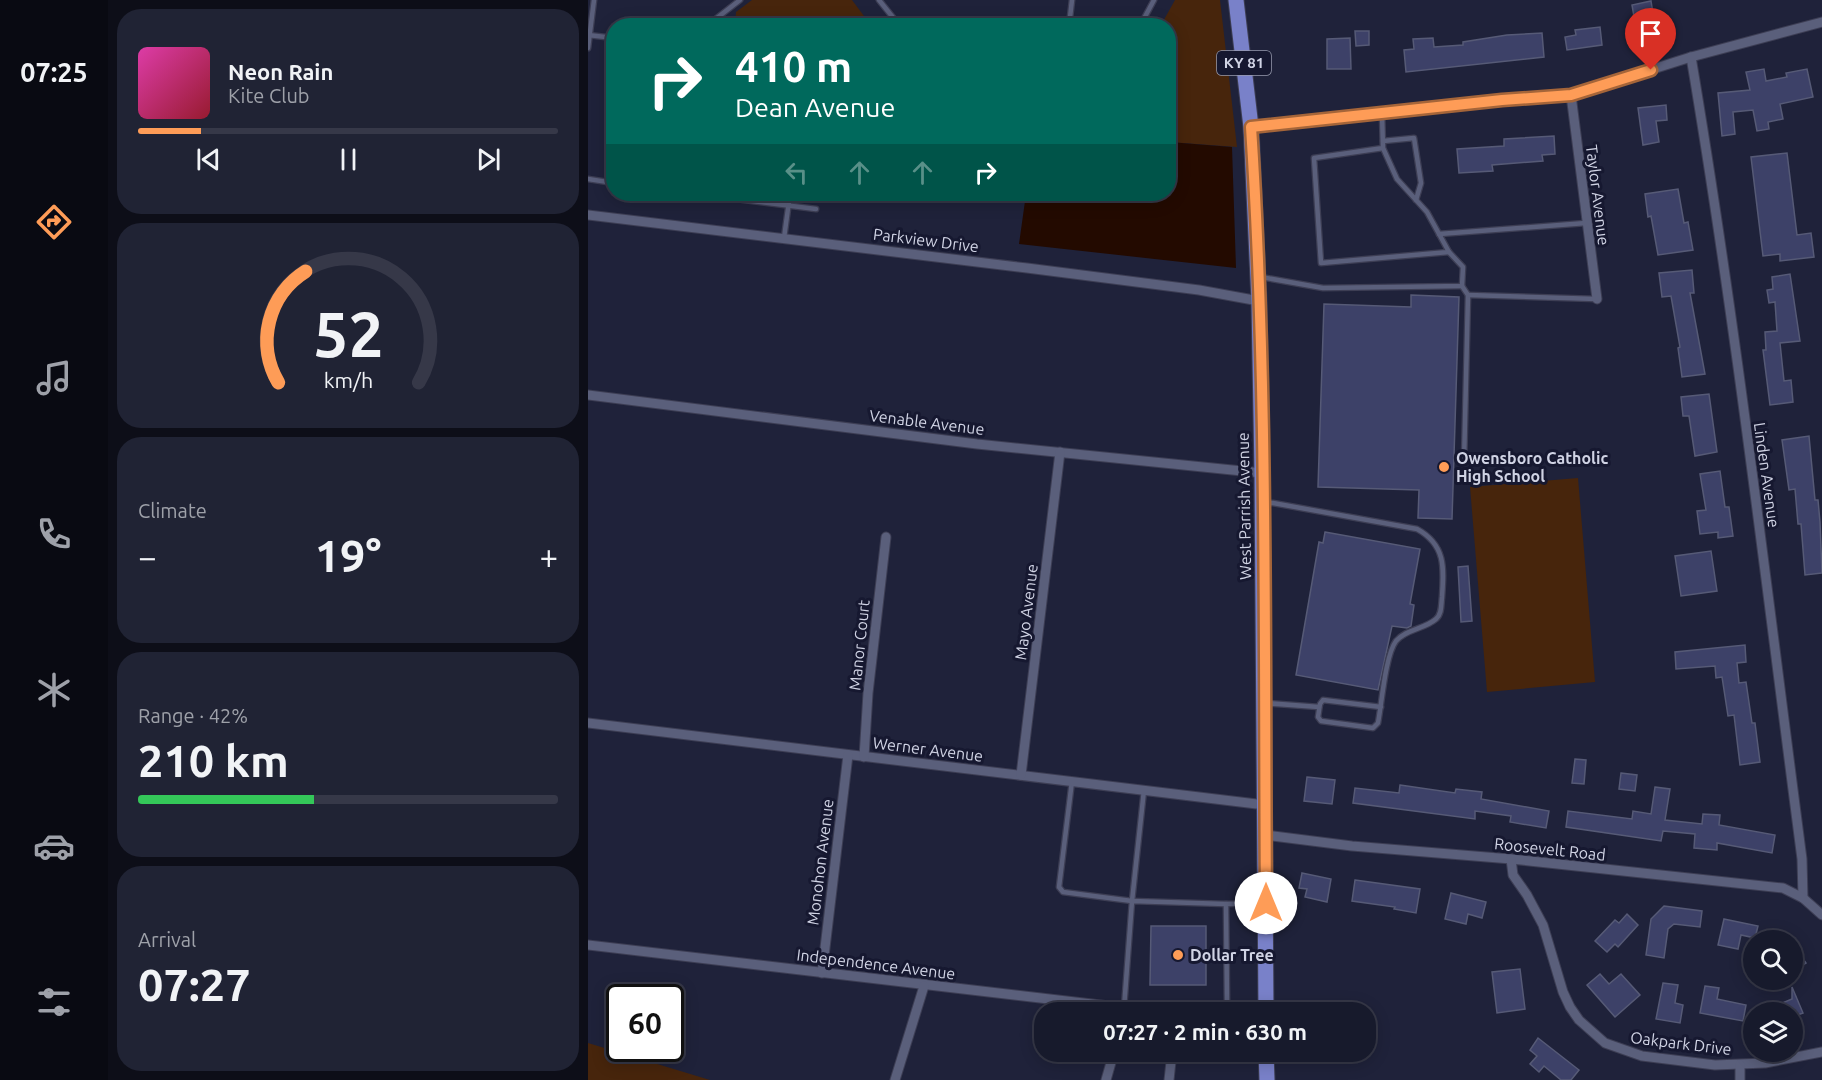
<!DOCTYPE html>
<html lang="en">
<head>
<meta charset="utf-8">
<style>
  body { margin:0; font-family:Ubuntu,sans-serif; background:#202334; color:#f1f3f6; height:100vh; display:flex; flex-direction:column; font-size:22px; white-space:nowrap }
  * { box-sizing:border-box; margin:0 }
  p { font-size:20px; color:#9ea1a9 }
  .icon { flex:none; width:33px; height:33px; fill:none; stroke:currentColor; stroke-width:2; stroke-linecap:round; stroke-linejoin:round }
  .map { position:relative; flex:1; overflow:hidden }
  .drawer { display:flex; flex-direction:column; gap:9px; padding:9px; background:#0d0e18; width:480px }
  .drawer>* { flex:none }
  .guide { position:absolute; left:18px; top:18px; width:570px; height:183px; border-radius:24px; box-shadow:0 3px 15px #0003,0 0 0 2px #363848; background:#00695c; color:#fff; overflow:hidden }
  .controls { position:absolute; left:1155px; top:930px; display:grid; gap:12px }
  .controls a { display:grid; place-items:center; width:60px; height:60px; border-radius:50%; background:#171a2c; box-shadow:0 3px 15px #0003,0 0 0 2px #363848; font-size:30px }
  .speed { position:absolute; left:18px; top:984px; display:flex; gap:12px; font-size:30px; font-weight:700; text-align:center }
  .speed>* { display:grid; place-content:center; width:78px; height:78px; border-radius:50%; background:#171a2c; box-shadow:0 3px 15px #0003,0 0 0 2px #363848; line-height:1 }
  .speed .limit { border:3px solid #111; border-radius:9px; background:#fff; color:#111 }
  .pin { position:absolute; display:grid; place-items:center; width:51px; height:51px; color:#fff; margin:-62px -26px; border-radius:50% 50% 50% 0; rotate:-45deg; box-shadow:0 0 6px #0007 }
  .pin .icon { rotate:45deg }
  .me { position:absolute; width:66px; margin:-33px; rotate:0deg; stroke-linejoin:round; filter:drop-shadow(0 0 4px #0008) }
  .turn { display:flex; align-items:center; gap:21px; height:126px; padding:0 30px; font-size:27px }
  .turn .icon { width:78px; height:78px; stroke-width:2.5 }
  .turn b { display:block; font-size:42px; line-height:51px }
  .lanes { display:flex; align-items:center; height:57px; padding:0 30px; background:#0003; justify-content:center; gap:30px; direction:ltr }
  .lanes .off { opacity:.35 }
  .big { font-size:45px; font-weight:600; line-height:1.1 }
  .drawer .card { flex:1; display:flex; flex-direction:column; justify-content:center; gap:9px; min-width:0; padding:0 21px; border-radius:24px; background:#202334 }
  .drawer .dial { align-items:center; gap:0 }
  .dial svg { height:156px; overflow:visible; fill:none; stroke:#363848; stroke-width:7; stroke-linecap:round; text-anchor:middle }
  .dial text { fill:#f1f3f6; stroke:none }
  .song { display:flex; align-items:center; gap:18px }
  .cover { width:72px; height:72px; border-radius:9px; background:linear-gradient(135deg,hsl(320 70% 55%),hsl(350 70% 35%)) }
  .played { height:6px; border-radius:3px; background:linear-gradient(90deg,#fe9c57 15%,#363848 15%) }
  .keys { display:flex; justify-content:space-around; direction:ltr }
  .heat { display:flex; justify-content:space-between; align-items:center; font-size:33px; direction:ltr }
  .charge { height:9px; border-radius:4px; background:linear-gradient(90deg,#34c759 42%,#363848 0) }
  .trip { position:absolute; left:446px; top:1002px; width:342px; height:60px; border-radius:24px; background:#171a2c; box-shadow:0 3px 15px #0003,0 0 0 2px #363848; font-weight:600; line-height:60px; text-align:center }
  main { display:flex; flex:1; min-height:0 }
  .tabs { display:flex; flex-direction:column; width:108px; justify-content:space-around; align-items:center; background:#090a12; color:#9ea1a9 }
  .tabs .icon { width:42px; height:42px }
  .tabs .current { color:#fe9c57 }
  .tabs b { font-size:27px; color:#f1f3f6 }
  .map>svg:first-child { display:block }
  .green { fill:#47250c }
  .water { fill:#230a00 }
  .building { fill:#3d4168; stroke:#565a76; stroke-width:1.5 }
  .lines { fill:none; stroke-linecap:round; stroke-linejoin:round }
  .service-casing { stroke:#3d3e54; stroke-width:7 }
  .minor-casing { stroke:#3d3e54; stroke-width:11 }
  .primary-casing { stroke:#3d3e54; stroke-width:17 }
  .service { stroke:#5a5f7b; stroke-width:4.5 }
  .minor { stroke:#5a5f7b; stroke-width:9 }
  .primary { stroke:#7981c9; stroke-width:15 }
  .route-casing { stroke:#a56539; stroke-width:15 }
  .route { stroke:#fe9c57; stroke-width:10 }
  .poi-dot { fill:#fe9c57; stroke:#161830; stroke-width:2 }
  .labels { text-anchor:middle; stroke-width:6; stroke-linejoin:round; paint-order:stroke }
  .shield { fill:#161830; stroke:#989bae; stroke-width:1.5 }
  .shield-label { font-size:15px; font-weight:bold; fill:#d0d3e4 }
  .street-label { font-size:16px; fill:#d0d3e4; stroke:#161830 }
  .poi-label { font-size:16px; font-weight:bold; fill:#d0d3e4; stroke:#161830; text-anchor:start }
</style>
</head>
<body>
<main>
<nav class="tabs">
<b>07:25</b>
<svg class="icon current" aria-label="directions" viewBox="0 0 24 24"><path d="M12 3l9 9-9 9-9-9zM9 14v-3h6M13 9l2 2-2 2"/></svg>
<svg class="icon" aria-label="music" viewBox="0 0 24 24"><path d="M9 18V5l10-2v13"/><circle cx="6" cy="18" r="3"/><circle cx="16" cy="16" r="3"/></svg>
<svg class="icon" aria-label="phone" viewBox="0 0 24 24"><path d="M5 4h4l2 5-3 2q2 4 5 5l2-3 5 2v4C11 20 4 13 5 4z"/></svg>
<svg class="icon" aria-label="climate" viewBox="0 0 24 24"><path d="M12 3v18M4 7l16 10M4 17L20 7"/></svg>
<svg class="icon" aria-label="car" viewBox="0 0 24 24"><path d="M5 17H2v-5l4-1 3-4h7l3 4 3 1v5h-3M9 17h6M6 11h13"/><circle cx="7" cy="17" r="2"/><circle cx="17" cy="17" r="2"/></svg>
<svg class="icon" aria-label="filters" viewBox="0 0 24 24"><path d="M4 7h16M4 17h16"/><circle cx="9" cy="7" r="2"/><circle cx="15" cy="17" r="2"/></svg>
</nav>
<section class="drawer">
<div class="card">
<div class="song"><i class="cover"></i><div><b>Neon Rain</b><p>Kite Club</p></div></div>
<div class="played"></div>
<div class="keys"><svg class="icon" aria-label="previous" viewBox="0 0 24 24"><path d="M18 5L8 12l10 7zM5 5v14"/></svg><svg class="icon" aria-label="pause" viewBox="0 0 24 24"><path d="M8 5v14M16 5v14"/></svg><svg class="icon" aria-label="next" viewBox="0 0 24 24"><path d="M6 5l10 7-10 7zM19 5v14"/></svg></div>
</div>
<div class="card dial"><svg viewBox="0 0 100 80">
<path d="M14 69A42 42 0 1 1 86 69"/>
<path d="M14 69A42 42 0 0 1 28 12" stroke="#fe9c57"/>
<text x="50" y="56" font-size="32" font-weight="700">52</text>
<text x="50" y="72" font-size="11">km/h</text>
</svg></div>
<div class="card"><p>Climate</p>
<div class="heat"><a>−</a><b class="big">19°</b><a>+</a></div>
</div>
<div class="card"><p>Range · 42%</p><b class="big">210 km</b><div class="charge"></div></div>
<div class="card"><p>Arrival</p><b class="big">07:27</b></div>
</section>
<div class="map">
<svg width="1234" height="1080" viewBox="0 0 1234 1080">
  <rect width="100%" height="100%" fill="#1f223a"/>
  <g class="green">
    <path d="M164 0H264L279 20 272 26 147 25 148 12Z"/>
    <path d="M587 0H632L649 147 581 142 580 26 573 25Z"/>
    <path d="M990 478 1007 682 899 692 882 487Z"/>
    <path d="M0 1043 122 1080H0Z"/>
  </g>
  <path class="water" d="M581 142 644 147 648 268 431 244 438 194H580Z"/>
  <g class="building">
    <path d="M1063 1 1065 13 1072 17 1074 24 1071 29 1049 34 1044 5Z"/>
    <path d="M1012 27 1014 45 979 50 977 37 988 35 987 30Z"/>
    <path d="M767 31H781V45L768 46Z"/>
    <path d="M954 33 956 57 818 72 816 50 826 49 825 39 845 38 846 47 875 45V42L919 35Z"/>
    <path d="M762 38 763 69H739V39Z"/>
    <path d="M1176 69 1178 81 1199 77 1198 73 1219 69 1225 97 1192 104 1195 119 1180 122 1181 129 1169 131 1165 110 1145 112 1147 134 1134 136 1130 93 1162 90 1158 72Z"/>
    <path d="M1078 105 1079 120 1068 121 1071 142 1055 145 1050 108Z"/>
    <path d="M966 136 967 154 954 155 955 161 904 165 905 171 871 173 869 149 916 146V139Z"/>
    <path d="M1199 153 1209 235 1223 233 1226 257 1192 261V254L1175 256 1163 157Z"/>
    <path d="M1090 189 1096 223 1100 222 1105 250 1070 255 1063 216 1060 217 1057 194Z"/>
    <path d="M1104 270 1106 293H1102L1117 374 1094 377 1090 348 1092 347 1083 296 1074 297 1071 273Z"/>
    <path d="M1202 274 1212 341 1192 343 1196 381 1203 380 1205 402 1182 405 1175 350H1178L1177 332 1189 331 1187 302 1181 303 1179 290 1185 289 1184 277Z"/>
    <path d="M823 295 871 297 864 519 830 518 831 490 730 487 736 304 823 307Z"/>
    <path d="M1121 394 1129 452 1107 456 1101 416H1095L1093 397Z"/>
    <path d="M1221 436 1227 500H1230L1232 522 1234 573 1217 575 1213 524H1210L1207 489 1201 490 1194 440Z"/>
    <path d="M1132 471 1137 507H1141L1145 536 1130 538V532L1112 534 1109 511 1118 510 1112 474Z"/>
    <path d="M737 532 832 549 822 604 826 605 823 626 819 628 804 626 790 690 708 675 731 542 735 543Z"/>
    <path d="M1123 551 1129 591 1093 596 1087 556Z"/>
    <path d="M880 566 884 621 873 622 870 567Z"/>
    <path d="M1157 645 1158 662 1149 663 1151 683 1158 682 1164 723H1167L1172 762 1152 765 1146 715 1140 716 1134 677 1128 678 1127 666 1088 669 1087 652Z"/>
    <path d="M987 759 998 760 996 784 984 783Z"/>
    <path d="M1033 773 1049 775 1047 791 1031 789Z"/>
    <path d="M719 777 747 780 744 804 716 801Z"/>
    <path d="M812 785 867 793 868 789 894 792 893 799 961 811 958 828 922 822 923 816 887 811V819L765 803 767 788 811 793Z"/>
    <path d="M1067 787 1082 789 1077 820 1114 824 1115 814 1132 815 1131 825 1187 835 1184 853 1129 843V850L1106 848 1107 834 1075 831 1073 841 978 827 980 811 1044 819 1045 811 1063 814Z"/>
    <path d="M714 873 743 879 739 902 717 897 719 889 711 888Z"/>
    <path d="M767 880 832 889 828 913 806 909 807 907 764 901Z"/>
    <path d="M863 893 898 902 894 918 880 914 878 924 857 919Z"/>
    <path d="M1076 906 1114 911 1112 927 1086 924 1080 929 1076 958 1058 955 1063 919Z"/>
    <path d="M1039 914 1050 925 1030 947 1027 944 1019 952 1007 941 1027 920 1031 923Z"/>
    <path d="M1136 919 1170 926 1167 938 1153 935 1150 949 1130 945Z"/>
    <path d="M563 926H618V985H562Z"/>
    <path d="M1204 943 1218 963 1204 972Z"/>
    <path d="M932 969 937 1009 909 1013 904 972Z"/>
    <path d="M1012 974 1021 984 1033 974 1052 995 1027 1017 999 985Z"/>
    <path d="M1075 983 1090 985 1087 1003 1095 1005 1092 1023 1068 1019Z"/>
    <path d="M1117 986 1131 988 1129 999 1158 1005 1155 1021 1112 1013Z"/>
    <path d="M1204 987 1215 1013 1204 1017V1012H1172L1204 999Z"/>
    <path d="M950 1038 991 1070 983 1080H973L956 1066 951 1072 942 1064 949 1056 942 1050Z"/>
  </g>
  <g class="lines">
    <defs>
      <g id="service">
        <path d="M291 0 307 20 306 26"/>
        <path d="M124 26 125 21 152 0"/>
        <path d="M481 26 484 0"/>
        <path d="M552 26 566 0"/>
        <path d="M0 35 26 38"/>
        <path d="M0 48 6 0"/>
        <path d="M794 114 795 148 726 158 733 263 861 252 839 212 809 179 795 148"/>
        <path d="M795 141 826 138 833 183 828 200"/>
        <path d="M0 179 26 183"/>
        <path d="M109 194 228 209"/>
        <path d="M184 203 186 194"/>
        <path d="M851 234 998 223"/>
        <path d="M196 238 202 194"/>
        <path d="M673 277 735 288 874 286 875 267 861 252"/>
        <path d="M874 286 880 295 876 463"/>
        <path d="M880 295 1009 299"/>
        <path d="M677 503H685L829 529C858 545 856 568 854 597 853 605 854 614 848 619 837 629 818 629 808 641 798 654 794 699 791 717L790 723 785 728 733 721 730 717 732 704 735 700 793 707"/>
        <path d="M677 703 731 707"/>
        <path d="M484 781 471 887 475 892 544 901 556 790"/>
        <path d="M638 904 639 1003"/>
        <path d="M536 1008 544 901 638 904 675 903"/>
      </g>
      <g id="minor">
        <path d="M1103 57C1148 323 1179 592 1214 859L1215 898"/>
        <path d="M983 95 1009 299"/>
        <path d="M663 127 914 100 983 95 1103 57 1234 22"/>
        <path d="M0 215 439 268 611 290 671 301"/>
        <path d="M0 395 389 444 674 473"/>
        <path d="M0 723 677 805"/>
        <path d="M276 757 280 693 298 537"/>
        <path d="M433 775 472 452"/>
        <path d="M677 835 764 846 923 859 1195 888 1215 898 1234 915"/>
        <path d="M923 859 925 875 939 895 955 925 975 992 982 1007 991 1020 1017 1043 1054 1056 1127 1065 1177 1063 1234 1052"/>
        <path d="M0 945 572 1012"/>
        <path d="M234 973 260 755"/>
        <path d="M307 1080 336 986"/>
        <path d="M518 1080 526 1052"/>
        <path d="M581 1080 584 1052"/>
        <path d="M1152 1080V1065"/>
      </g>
      <g id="primary">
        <path d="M648 0 663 127 671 301 674 473 678 1012"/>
        <path d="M678 1052 679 1080"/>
      </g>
    </defs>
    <use href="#service" class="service-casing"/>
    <use href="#minor" class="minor-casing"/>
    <use href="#primary" class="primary-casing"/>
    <use href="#service" class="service"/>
    <use href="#minor" class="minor"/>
    <use href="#primary" class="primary"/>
  </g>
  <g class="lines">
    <defs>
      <path id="route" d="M678 903C676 644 680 385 663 127L914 100 983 95 1063 70"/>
    </defs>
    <use href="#route" class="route-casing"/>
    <use href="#route" class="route"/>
  </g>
  <g class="poi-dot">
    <circle cx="856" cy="467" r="6"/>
    <circle cx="590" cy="955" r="6"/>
  </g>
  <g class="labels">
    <rect class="shield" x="629" y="51" width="54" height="24" rx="4.5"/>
    <g class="shield-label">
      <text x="656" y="68">KY 81</text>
    </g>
    <g class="street-label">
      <text transform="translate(1010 195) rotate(83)" y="6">Taylor Avenue</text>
      <text transform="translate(338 240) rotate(7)" y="6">Parkview Drive</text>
      <text transform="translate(339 422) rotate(7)" y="6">Venable Avenue</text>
      <text transform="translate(1179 475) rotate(82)" y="6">Linden Avenue</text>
      <text transform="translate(656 506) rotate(-91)" y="6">West Parrish Avenue</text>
      <text transform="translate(438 612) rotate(-83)" y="6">Mayo Avenue</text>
      <text transform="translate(271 645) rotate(-84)" y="6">Manor Court</text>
      <text transform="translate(340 749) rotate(7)" y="6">Werner Avenue</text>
      <text transform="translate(962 849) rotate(6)" y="6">Roosevelt Road</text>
      <text transform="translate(232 862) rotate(-83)" y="6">Monohon Avenue</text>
      <text transform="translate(288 964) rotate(7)" y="6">Independence Avenue</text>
      <text transform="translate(1093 1043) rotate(7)" y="6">Oakpark Drive</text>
    </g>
    <g class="poi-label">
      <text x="868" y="464">Owensboro Catholic<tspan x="868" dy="18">High School</tspan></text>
      <text x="602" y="961">Dollar Tree</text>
    </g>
  </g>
</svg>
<div class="controls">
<a><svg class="icon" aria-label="search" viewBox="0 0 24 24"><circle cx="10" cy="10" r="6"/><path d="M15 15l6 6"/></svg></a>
<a><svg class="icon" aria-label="layers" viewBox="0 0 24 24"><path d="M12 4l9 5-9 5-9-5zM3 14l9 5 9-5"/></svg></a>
</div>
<div class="speed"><div class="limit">60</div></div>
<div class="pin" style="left:1063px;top:70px;background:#d93025"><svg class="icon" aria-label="arrive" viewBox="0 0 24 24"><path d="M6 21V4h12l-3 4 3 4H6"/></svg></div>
<svg class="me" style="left:678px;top:903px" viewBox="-20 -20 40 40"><circle r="19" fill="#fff"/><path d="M0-13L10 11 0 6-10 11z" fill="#fe9c57"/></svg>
<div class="trip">07:27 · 2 min · 630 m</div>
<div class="guide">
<div class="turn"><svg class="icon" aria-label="right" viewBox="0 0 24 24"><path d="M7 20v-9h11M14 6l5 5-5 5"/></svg><div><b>410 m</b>Dean Avenue</div></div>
<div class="lanes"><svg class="icon off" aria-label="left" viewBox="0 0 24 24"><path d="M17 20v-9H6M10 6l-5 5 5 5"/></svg><svg class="icon off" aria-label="ahead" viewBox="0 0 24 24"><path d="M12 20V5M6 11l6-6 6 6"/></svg><svg class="icon off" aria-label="ahead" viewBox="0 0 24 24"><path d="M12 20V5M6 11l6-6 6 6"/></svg><svg class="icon" aria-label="right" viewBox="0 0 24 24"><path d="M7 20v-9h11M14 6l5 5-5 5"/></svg></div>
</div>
</div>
</main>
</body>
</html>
